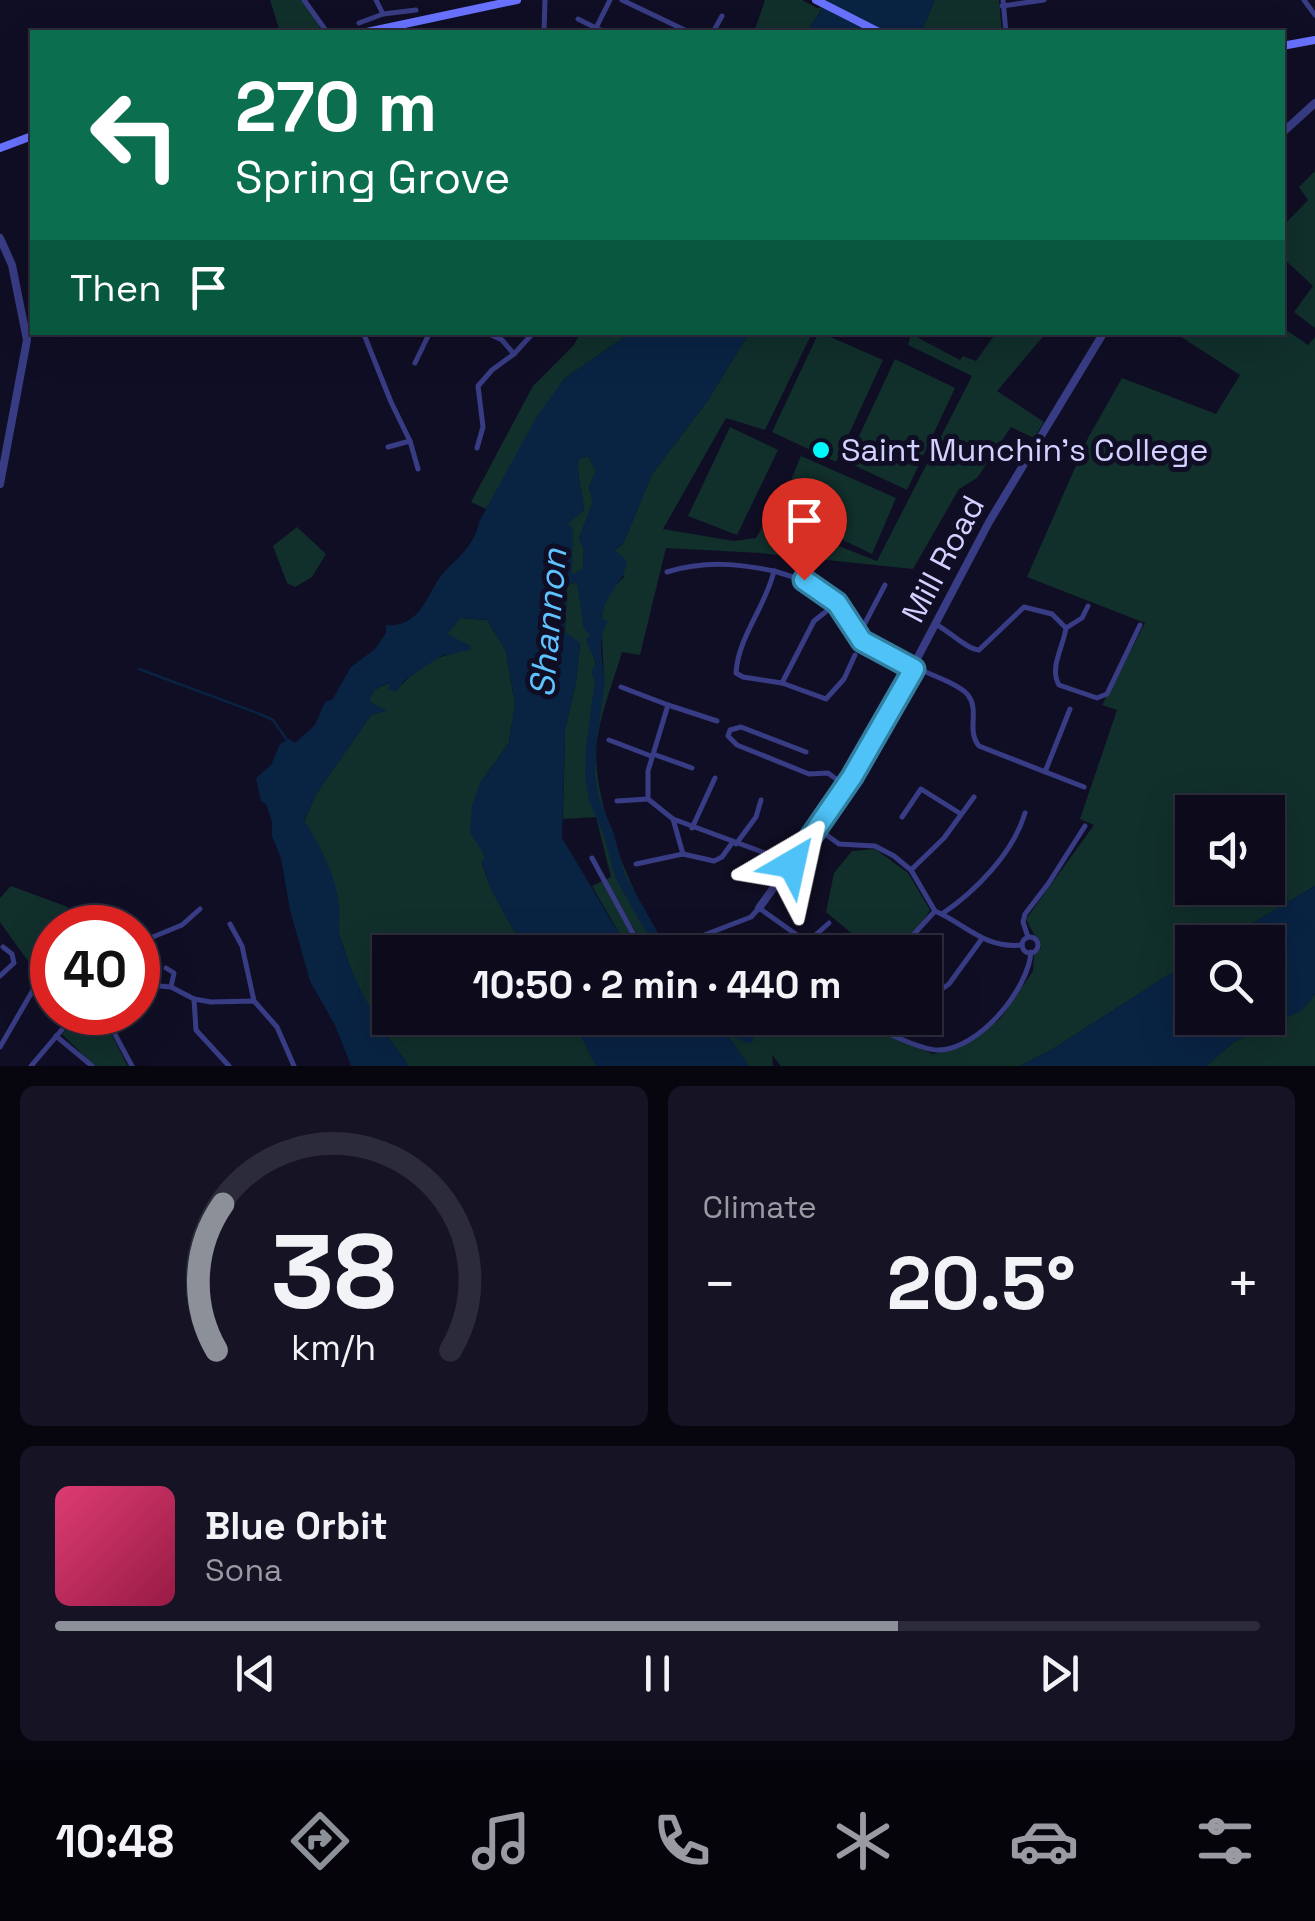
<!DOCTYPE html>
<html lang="en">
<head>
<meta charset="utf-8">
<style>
  body { margin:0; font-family:"Space Grotesk",sans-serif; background:#151324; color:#f1f3f6; height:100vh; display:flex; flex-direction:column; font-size:38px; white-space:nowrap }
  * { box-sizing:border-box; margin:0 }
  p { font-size:32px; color:#9a9aa3 }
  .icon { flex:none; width:55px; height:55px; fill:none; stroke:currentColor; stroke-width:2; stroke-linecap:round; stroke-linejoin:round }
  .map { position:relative; height:1066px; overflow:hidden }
  .sheet { display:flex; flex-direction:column; gap:20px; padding:20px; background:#07060f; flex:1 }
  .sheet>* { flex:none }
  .hud { position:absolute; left:30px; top:30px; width:1255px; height:305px; border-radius:0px; box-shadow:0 10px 40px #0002,0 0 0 2px #2c2b3a; background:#0b6e4f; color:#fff; overflow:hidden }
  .buttons { position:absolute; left:1175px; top:795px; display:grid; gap:20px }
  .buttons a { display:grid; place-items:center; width:110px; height:110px; border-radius:0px; background:#0c0a1b; box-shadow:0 10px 40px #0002,0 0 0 2px #2c2b3a; font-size:50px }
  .speed { position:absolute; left:30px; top:905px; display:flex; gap:20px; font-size:50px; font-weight:700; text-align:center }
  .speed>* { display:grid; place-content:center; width:130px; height:130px; border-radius:50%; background:#0c0a1b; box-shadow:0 10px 40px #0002,0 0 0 2px #2c2b3a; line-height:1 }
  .speed .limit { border:15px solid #d22; background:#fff; color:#111 }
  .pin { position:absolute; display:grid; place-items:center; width:85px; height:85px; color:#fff; margin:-102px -42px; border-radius:50% 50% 50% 0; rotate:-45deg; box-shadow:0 0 10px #0007 }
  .pin .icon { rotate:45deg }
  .me { position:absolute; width:110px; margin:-55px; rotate:36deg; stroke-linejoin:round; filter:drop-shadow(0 0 8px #0008) }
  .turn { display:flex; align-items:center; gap:35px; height:210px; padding:0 40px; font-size:45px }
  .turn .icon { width:130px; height:130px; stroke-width:2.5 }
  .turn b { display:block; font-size:70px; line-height:85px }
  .then { display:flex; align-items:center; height:95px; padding:0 40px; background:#0003; gap:20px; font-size:38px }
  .big { font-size:75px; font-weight:800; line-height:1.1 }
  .sheet .card { flex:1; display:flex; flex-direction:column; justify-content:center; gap:15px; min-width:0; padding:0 35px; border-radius:15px; background:#151324 }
  .sheet .dial { align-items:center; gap:0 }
  .dial svg { height:260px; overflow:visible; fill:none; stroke:#2c2b3a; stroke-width:7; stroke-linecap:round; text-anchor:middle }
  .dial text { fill:#f1f3f6; stroke:none }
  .song { display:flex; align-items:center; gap:30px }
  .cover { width:120px; height:120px; border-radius:15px; background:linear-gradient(135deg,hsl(340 70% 55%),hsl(340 70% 35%)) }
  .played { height:10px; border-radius:5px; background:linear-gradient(90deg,#8c9099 70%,#2c2b3a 70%) }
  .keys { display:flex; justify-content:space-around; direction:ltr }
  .heat { display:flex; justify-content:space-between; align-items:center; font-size:55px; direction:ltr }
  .sheet .tiles { flex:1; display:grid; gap:20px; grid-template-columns:1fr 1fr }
  .card:last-child { grid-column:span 2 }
  .trip { position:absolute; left:372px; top:935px; width:570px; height:100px; border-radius:0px; background:#0c0a1b; box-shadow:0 10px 40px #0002,0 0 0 2px #2c2b3a; font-weight:800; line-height:100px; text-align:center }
  .dock { display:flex; height:160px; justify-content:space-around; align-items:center; background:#05040b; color:#9a9aa3 }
  .dock .icon { width:70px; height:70px }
  .dock .active { color:#8c9099 }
  .dock b { font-size:45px; color:#f1f3f6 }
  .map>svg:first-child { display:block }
  .green { fill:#112f2b; fill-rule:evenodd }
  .water { fill:#092343; fill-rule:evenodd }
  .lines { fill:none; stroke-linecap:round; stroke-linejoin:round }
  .stream { stroke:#092343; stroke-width:2.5 }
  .river { stroke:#092343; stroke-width:10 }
  .minor { stroke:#383c84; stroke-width:5 }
  .tertiary { stroke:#383c84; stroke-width:8 }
  .secondary { stroke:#6872ff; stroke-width:8 }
  .route-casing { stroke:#337fa1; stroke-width:25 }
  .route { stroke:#4fc3f7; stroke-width:18 }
  .poi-dot { fill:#00fafc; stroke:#100e24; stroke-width:4 }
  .labels { text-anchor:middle; stroke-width:10; stroke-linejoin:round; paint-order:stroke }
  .poi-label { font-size:32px; fill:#d3d1ff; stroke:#100e24; text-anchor:start }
  .street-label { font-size:32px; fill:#d3d1ff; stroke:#100e24 }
  .water-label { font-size:35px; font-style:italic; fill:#5fc3ff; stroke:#100e24 }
</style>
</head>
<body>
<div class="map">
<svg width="1315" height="1066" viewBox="0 0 1315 1066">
  <rect width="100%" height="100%" fill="#100e24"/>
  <g class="green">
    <path d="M270 0H301L320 22 319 32H280Z"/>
    <path d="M765 0H802L817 8 823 7 807 32H754Z"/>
    <path d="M935 0H999L1002 32H921Z"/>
    <path d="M1315 171V328L1294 312 1313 286 1283 258 1282 227 1308 200 1299 187Z"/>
    <path d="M1283 328 1308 345 1315 337V886L1221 942H1192V960L1051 1050 1020 1066H781L772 1055 773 1066H749L723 1029 740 1026 741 1018H854L933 1054 963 1046 1000 1019 1033 971 1034 955 1041 948 1026 919 1094 825 1080 819 1117 710 1102 705 1145 623 1027 577 1088 438 1122 378 1216 414 1240 375 1178 335 1179 333 1282 332ZM1192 812H1268V888H1192Z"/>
    <path d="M819 332 883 360 836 462 772 432Z"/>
    <path d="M580 333H630L564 379 486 509 471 502 533 386 574 345Z"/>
    <path d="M749 333H812L765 430 726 418 663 529 734 541 756 538 767 518 877 561 972 376 908 345 911 334 960 360 963 356 976 361 996 333H1046L997 391 1044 422 1034 438 1011 427 977 478 959 489 913 569 760 553 666 548 640 655 622 652C614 679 603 707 598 734 586 797 636 900 667 952H646L632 926 629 928 640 952H630L592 886 611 877 596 817 563 819 565 730 576 682 580 644 565 633 567 585 577 582 584 627 591 635 596 667 604 679 601 619 606 595 624 577 615 550 623 544 652 474 708 400Z"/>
    <path d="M895 359 955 388 907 490 847 462Z"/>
    <path d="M730 427 778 450 737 535 688 516Z"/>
    <path d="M588 456 596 471 589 487 593 502 579 539 584 549 583 569 572 575 567 524 584 510C583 493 575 474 579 459Z"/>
    <path d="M801 456 896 498 872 554 779 509Z"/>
    <path d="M297 527 326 554 312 577 295 587 287 583 273 546Z"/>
    <path d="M460 618 487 620 506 651 515 704 509 743 480 783 481 849 485 857 482 863 490 887 513 929 535 952H390V1018H572L596 1066H409L370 1012 355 982 338 931 339 906 304 821 316 794 371 715 385 711 368 701 374 690 391 682 396 691C407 678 422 665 438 658 450 653 458 654 471 646L446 635Z"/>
    <path d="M875 849 908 873 930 910C917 931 900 951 874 952L826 912 834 873 852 851Z"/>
    <path d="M11 886 68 907 59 927 52 928V942L38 975 0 922V898Z"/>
    <path d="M1315 994V1066H1206L1234 1042 1302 1010Z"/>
    <path d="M83 1013H100L128 1066H94L62 1034Z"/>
  </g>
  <g class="water">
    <path d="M828 0H935L921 32H807Z"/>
    <path d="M630 333H749L708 400 652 474 623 544 615 550 627 561C623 586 607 589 601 618L608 622C596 636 603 662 604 679H594L591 672 596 663 586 640 590 635 584 628 577 582 567 585 565 632 580 643 576 682 565 730 562 838 630 952H535L513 929 490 887 482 862 485 856 470 832 472 806 480 783 509 743 515 704 506 651 487 620 460 618 447 634 471 646 470 650 441 656 405 680 396 691 388 690 390 682 374 690 369 702 387 711 371 715 316 794 304 820C320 846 336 874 339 906 341 916 337 926 340 937 354 987 379 1024 409 1066H351L335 1025 310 981 290 910 281 858 272 836V822L266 804 261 801 256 778 271 765 280 744 289 739 295 743 315 725 325 702 332 700 351 667 375 649 386 633V625C425 628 427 587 448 568 461 556 476 541 479 522L537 416 564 379ZM588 456 596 471 589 487 593 502 579 539 584 549 583 568 572 575 573 530 568 524 584 510C583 493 575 474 579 459Z"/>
    <path d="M1315 886V994L1302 1010 1234 1042 1206 1066H1020L1051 1050 1192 960V1018H1268V942H1221Z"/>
    <path d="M572 1018H659L661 1021 664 1018H687L722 1027 749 1066H596Z"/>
  </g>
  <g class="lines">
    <path class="stream" d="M139 669 260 714 273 720 287 740"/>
    <g class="river">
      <path d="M600 680 591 747 590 775 594 799 609 835 620 876 663 952"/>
      <path d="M715 1035 725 1028 748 1038 755 1018"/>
    </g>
    <g class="minor">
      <path d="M304 0 327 32"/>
      <path d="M622 0 689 32"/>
      <path d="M1003 0 1006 32"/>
      <path d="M1304 0 1315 15"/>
      <path d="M1002 6 1044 0"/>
      <path d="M383 14 416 10"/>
      <path d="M578 19 596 28 610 0"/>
      <path d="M359 23 383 14 376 0"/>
      <path d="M596 28 605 32"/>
      <path d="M544 32 545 0"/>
      <path d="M713 32 722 16"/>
      <path d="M363 332 391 402 410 441 418 469"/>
      <path d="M485 332 502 340 514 354 534 332"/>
      <path d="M415 363 430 332"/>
      <path d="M388 447 410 441"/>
      <path d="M477 448 483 427 478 386 492 370 514 354"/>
      <path d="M667 572C703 561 736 563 774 571"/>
      <path d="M837 603 803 580 774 571C766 606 738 637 736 673L743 677 782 683 814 621 837 603C845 615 853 633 864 642 886 661 954 678 968 695 980 711 966 730 979 746L1084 787"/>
      <path d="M937 625C950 632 968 650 979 650L1024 607 1052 614 1066 628C1063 648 1049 668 1059 685L1097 698 1107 694 1140 625"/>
      <path d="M1066 628 1082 618 1088 606"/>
      <path d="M855 631 864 625 885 585"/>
      <path d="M782 683 826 699 844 679 855 655"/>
      <path d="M621 687 668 705 648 771V799L673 819 792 863"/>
      <path d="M668 705 717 721"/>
      <path d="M609 740 651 756"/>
      <path d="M806 752 741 727 730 730 728 736 737 745 809 774 828 773 843 784"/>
      <path d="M653 754 692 768"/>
      <path d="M1045 772 1070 709"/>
      <path d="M617 801 648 799"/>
      <path d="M902 817 921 789 961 814"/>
      <path d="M673 819 683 854 714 861 722 857 732 843"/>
      <path d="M692 828 715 778"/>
      <path d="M817 828 839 844 875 846 894 856 911 870 935 911"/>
      <path d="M736 844 756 817 761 800"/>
      <path d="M592 858 643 952"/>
      <path d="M636 864 683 854"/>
      <path d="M911 870 944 838 974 797"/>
      <path d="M942 914C976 891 1013 853 1025 813"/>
      <path d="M230 924 242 946 254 1001"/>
      <path d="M1028 937 1023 922 1025 914 1048 884 1085 826"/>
      <circle cx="1030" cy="945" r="8"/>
      <path d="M804 940 811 939 829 923"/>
      <path d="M138 943 182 925 200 909"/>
      <path d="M660 952 751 917 759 908 804 940 801 952"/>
      <path d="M891 952 905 944 935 911C967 925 985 949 1022 945"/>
      <path d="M166 968 174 973 171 987"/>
      <path d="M0 976 14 963 12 954 3 947"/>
      <path d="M138 984 171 987 194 999 211 1002 254 1001 277 1027 294 1066"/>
      <path d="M194 999 196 1030 229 1066"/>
      <path d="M925 1001 949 984 981 940"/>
      <path d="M103 1012 132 1066"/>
      <path d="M858 1018C873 1027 922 1051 939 1050 979 1049 1028 990 1031 952"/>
      <path d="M889 1031 900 1018"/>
      <path d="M56 1036 92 1066"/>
      <path d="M0 1047 40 978 52 972"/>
      <path d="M31 1066 77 1012"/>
    </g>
    <g class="tertiary">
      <path d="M1282 133 1315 103"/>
      <path d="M0 238 12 265 27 340 0 484"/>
      <path d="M759 908 817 828 881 727 989 522 1104 332"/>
    </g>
    <g class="secondary">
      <path d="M816 0 879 32"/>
      <path d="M367 32 517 0"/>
      <path d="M1282 46 1315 40"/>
      <path d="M0 148 32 136"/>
    </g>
  </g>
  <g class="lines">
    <defs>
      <path id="route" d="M792 864 852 777 914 669 862 641 837 603 804 580"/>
    </defs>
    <use href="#route" class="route-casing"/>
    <use href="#route" class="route"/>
  </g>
  <circle class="poi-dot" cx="821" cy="450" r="10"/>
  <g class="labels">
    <g class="poi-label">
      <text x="841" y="461">Saint Munchin's College</text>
    </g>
    <g class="street-label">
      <text transform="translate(943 559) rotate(-62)" y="11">Mill Road</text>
    </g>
    <g class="water-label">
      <text transform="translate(548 623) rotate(-85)" y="12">Shannon</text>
    </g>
  </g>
</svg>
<div class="buttons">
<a><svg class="icon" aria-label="sound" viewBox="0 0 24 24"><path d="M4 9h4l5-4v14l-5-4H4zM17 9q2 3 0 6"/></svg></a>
<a><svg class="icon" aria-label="search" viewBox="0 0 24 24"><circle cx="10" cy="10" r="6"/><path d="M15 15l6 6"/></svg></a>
</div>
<div class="speed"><div class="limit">40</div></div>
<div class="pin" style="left:804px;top:580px;background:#d93025"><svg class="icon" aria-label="arrive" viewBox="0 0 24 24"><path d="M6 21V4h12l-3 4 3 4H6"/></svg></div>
<svg class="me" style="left:792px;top:864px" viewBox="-20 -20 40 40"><path d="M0-17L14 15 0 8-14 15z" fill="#4fc3f7" stroke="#fff" stroke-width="4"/></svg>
<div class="trip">10:50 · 2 min · 440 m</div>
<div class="hud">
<div class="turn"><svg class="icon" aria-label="left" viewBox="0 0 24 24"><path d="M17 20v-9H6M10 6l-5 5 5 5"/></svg><div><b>270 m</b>Spring Grove</div></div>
<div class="then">Then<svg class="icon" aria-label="arrive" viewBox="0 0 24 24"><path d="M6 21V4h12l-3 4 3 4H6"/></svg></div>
</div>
</div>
<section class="sheet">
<div class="tiles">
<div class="card dial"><svg viewBox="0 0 100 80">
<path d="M14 69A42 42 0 1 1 86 69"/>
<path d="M14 69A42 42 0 0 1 16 24" stroke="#8c9099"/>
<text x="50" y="56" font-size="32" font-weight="700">38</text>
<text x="50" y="72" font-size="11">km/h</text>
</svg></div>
<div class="card"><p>Climate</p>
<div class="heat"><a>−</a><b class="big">20.5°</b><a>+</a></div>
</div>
<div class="card">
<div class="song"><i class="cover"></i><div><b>Blue Orbit</b><p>Sona</p></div></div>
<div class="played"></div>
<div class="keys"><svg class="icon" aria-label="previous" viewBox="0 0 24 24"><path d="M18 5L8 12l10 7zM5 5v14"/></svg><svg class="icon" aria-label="pause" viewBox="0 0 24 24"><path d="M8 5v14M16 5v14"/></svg><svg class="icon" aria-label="next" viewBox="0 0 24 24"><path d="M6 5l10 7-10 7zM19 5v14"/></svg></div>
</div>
</div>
</section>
<nav class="dock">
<b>10:48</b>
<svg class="icon active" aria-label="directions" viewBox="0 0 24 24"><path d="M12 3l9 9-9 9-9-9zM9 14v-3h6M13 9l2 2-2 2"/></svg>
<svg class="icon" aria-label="music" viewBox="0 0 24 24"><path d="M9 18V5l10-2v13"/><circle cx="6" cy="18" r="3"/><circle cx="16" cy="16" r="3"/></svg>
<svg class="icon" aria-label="phone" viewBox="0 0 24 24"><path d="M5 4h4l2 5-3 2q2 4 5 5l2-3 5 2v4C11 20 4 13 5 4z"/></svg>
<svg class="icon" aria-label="climate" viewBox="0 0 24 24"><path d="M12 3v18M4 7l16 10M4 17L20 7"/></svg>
<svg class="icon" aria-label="car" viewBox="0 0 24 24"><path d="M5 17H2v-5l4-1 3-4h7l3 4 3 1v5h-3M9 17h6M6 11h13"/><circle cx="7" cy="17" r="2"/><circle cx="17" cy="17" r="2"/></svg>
<svg class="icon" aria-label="filters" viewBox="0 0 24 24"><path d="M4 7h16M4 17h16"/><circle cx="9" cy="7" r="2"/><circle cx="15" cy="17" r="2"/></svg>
</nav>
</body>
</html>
